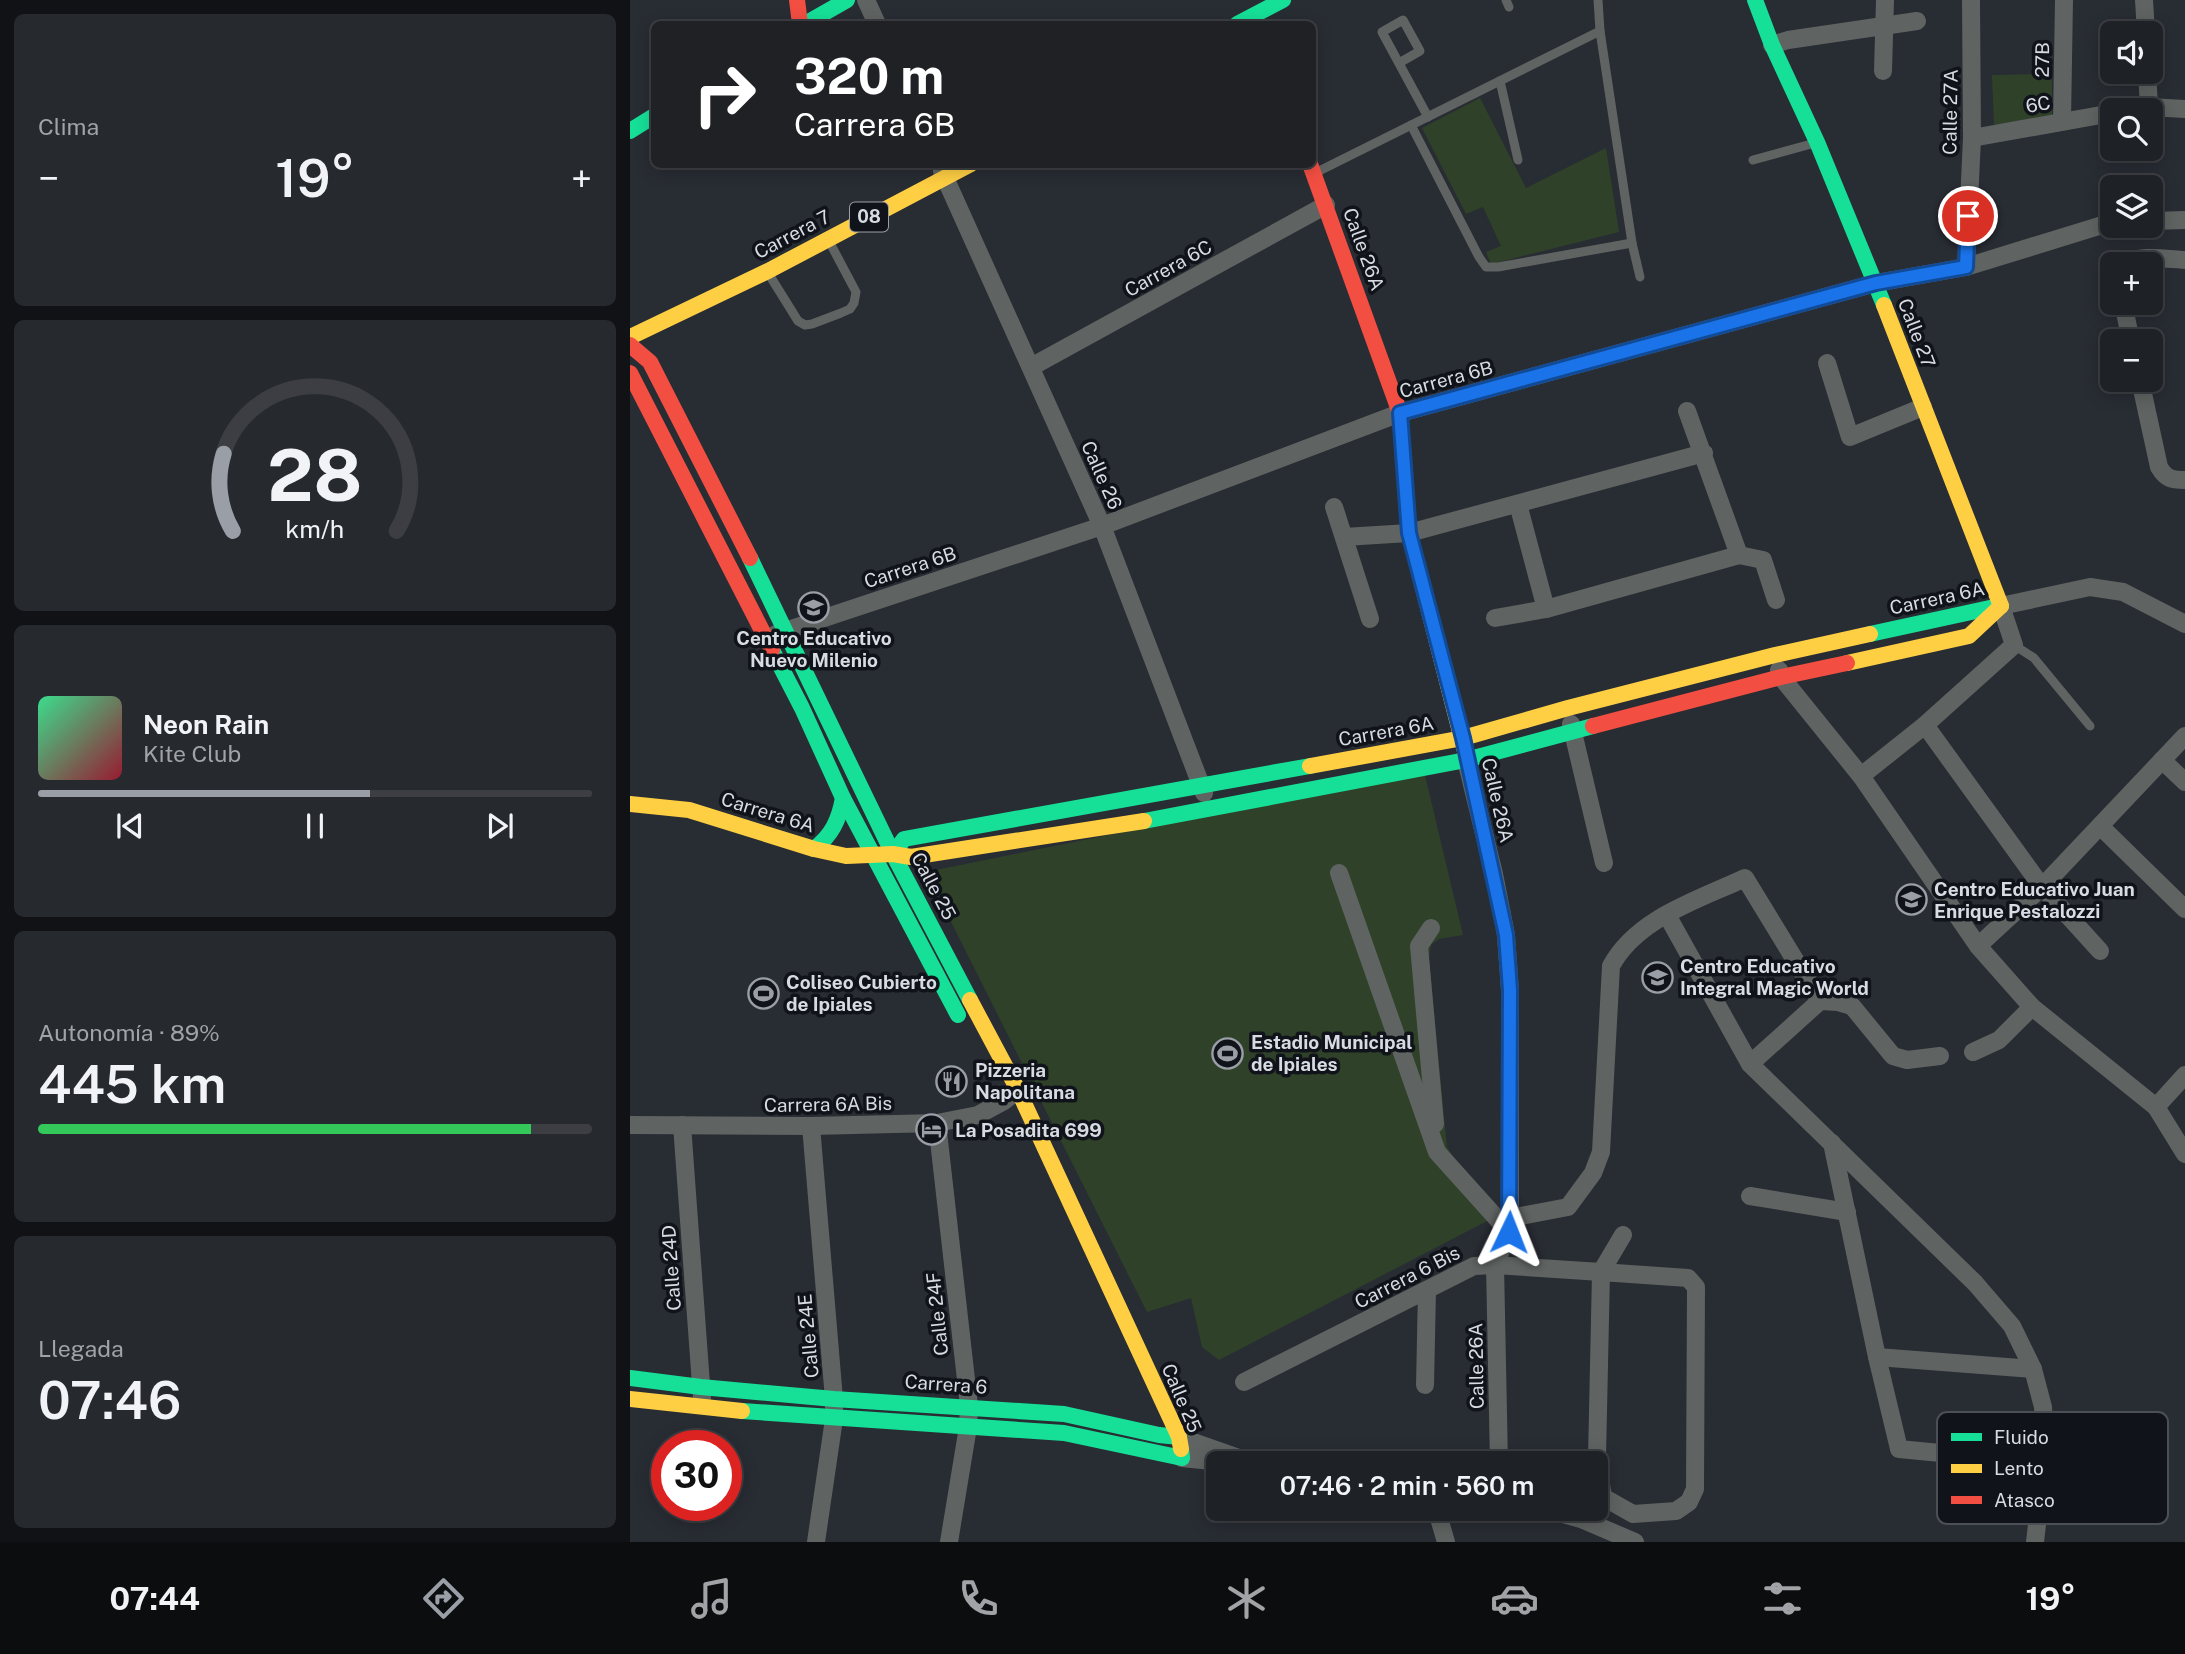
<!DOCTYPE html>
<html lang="es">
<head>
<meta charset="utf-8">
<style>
  body { margin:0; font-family:"Public Sans",sans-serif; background:#26292e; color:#f1f3f6; height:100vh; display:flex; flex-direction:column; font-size:26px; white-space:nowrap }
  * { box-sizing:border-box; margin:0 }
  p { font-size:23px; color:#a1a3a7 }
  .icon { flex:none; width:38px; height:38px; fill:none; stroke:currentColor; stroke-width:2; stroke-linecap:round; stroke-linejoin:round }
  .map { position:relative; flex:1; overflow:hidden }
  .sheet { display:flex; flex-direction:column; gap:14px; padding:14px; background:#101215; width:630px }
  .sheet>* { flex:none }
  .top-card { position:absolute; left:21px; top:21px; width:665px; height:147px; border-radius:10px; box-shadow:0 4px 18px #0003,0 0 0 2px #3c3e43; background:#202124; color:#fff; overflow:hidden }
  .tools { position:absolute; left:1470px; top:21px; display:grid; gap:14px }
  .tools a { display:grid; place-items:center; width:63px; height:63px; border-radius:10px; background:#1e2126; box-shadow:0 4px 18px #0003,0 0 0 2px #3c3e43; font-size:35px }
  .speed { position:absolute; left:21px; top:1430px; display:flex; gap:14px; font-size:35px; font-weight:700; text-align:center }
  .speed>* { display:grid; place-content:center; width:91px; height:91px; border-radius:50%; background:#1e2126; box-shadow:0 4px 18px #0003,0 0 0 2px #3c3e43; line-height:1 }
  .speed .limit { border:10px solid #d22; background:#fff; color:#111 }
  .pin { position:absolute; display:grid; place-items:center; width:60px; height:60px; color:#fff; margin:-30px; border:4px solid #fff; border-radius:50%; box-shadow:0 2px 7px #0007 }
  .me { position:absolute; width:77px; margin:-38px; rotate:2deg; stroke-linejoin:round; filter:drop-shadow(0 0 5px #0008) }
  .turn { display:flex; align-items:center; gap:24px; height:147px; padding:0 28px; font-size:32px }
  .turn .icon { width:91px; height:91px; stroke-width:2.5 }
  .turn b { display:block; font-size:49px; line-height:60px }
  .big { font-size:52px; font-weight:600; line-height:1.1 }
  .sheet .card { flex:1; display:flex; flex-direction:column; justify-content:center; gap:10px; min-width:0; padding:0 24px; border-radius:10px; background:#26292e }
  .sheet .dial { align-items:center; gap:0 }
  .dial svg { height:182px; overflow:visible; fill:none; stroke:#3c3e43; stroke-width:7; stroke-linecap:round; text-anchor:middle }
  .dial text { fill:#f1f3f6; stroke:none }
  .song { display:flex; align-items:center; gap:21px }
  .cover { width:84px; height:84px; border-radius:10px; background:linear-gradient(135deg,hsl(150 70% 55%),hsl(350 70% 35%)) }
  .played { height:7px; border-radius:4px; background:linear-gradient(90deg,#9a9ea6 60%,#3c3e43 60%) }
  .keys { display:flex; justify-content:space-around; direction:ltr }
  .heat { display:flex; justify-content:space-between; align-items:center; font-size:38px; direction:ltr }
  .charge { height:10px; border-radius:5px; background:linear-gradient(90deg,#34c759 89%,#3c3e43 0) }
  .trip { position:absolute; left:576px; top:1451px; width:402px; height:70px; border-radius:10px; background:#1e2126; box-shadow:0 4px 18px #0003,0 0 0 2px #3c3e43; font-weight:600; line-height:70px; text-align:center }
  .menu { display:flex; height:112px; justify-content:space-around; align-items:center; background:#0c0d0f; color:#a1a3a7 }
  .menu .icon { width:49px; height:49px }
  .menu .active { color:#9a9ea6 }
  .menu b { font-size:32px; color:#f1f3f6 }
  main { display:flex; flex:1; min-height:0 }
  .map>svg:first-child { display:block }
  .green { fill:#2f4229 }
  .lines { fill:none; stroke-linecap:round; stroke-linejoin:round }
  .lane { stroke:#5f6361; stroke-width:9 }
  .street { stroke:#5f6361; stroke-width:18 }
  .fast { stroke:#16e098; stroke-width:16 }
  .slow { stroke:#ffcf43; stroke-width:16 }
  .jam { stroke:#f24e42; stroke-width:16 }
  .route-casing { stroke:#114b97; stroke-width:18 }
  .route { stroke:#1a73e8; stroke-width:12 }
  .labels { text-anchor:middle; stroke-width:7; stroke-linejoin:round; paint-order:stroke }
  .shield { fill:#101319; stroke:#9ba0a7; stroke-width:2 }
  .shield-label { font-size:18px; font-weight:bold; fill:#d7dce4 }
  .street-label { font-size:19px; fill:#d7dce4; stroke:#101319 }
  .poi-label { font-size:19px; font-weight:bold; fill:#d7dce4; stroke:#101319; text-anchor:start }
  .key { fill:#101319; stroke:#4c4f56; stroke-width:2 }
  .key-label { font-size:19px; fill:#d7dce4 }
</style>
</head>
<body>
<main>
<section class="sheet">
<div class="card"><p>Clima</p>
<div class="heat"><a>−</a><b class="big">19°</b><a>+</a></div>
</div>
<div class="card dial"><svg viewBox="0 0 100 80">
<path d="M14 69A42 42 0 1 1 86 69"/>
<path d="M14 69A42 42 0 0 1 10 35" stroke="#9a9ea6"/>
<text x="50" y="56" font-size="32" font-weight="700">28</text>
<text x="50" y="72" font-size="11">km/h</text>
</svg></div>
<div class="card">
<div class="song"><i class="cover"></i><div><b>Neon Rain</b><p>Kite Club</p></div></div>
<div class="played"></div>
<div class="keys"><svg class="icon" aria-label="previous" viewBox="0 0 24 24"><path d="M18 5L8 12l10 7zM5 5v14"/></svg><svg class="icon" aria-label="pause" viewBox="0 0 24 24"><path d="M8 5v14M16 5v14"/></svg><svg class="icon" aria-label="next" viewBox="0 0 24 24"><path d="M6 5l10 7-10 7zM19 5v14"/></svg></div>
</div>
<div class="card"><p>Autonomía · 89%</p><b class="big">445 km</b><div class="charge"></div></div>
<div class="card"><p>Llegada</p><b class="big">07:46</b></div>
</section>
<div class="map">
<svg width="1555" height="1542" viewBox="0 0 1555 1542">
  <rect width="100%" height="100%" fill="#282c33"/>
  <g class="green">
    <path d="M1422 74V116L1364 125 1362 75Z"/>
    <path d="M850 98 896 188 976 148 989 232 861 264 856 252 871 246 853 207 836 214 792 128Z"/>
    <path d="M794 771 833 935 809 939 801 945 799 959 817 1147 863 1218 589 1360 572 1347 561 1298 517 1312 296 872Z"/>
  </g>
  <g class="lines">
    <g class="lane">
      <path d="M876 0 879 7"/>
      <path d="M968 0 970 31 1002 243 1010 277"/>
      <path d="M769 63 790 51 773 20 752 32 798 117"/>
      <path d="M870 81 888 160"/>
      <path d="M781 125 849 257 856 267H868L1002 243"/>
      <path d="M1123 160 1185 143"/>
      <path d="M685 173 970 31"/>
      <path d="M140 276 168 321 175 325 182 324 211 313 220 309 224 303 226 292 200 243"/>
      <path d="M1384 645 1404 658 1460 726"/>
    </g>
    <g class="street">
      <path d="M236 0 247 24"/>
      <path d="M1514 0 1516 33"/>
      <path d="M1142 45 1158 40 1287 21"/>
      <path d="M1253 71 1255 0"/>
      <path d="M1517 72 1519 107"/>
      <path d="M1499 110 1519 107 1555 109"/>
      <path d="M1432 121 1434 0"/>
      <path d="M1342 138 1482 113"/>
      <path d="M312 171 472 526 574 793"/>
      <path d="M1521 221 1555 220"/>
      <path d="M1493 264C1509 254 1536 259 1555 260"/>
      <path d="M1336 267 1342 138 1341 0"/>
      <path d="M1493 303 1501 341"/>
      <path d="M1197 363 1220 437 1293 407"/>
      <path d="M401 367 696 205"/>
      <path d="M1510 380 1529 467C1536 479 1542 480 1555 480"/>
      <path d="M1057 411 1109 555"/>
      <path d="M888 504 916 609"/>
      <path d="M704 507 740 619"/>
      <path d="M714 537 779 533 1074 453"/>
      <path d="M865 618 916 609 1109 555 1133 560 1146 600"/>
      <path d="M146 634 472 526 770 413 1246 283 1336 267 1469 226 1482 224"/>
      <path d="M1149 670 1151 677 1231 776 1348 946 1402 1007 1526 1107 1555 1154"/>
      <path d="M941 724 974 863"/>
      <path d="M1295 725 1412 887 1470 951"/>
      <path d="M836 760 864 874 876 935 880 991V1218L879 1232 865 1265 869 1463"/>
      <path d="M1532 760 1555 782"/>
      <path d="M1231 776 1295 725 1384 645 1371 606 1460 587 1493 592 1555 624"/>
      <path d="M1470 826 1555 909"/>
      <path d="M709 873 807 1152 879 1232"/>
      <path d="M1037 915 1120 1064 1345 1283 1382 1326 1403 1369 1413 1407 1415 1438 1414 1463 1405 1542"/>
      <path d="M801 928 789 946 805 1124"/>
      <path d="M1348 946 1412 887 1555 736"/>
      <path d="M1343 1052 1369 1040 1402 1007"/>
      <path d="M1120 1064 1190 1001 1208 1002 1222 1006 1263 1056 1277 1060 1310 1056"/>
      <path d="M1526 1107 1555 1075"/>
      <path d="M307 1123 339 1406 338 1427 319 1542"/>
      <path d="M0 1125 181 1126 307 1123 348 1115 374 1101 388 1090"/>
      <path d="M52 1125 72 1398"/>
      <path d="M181 1126 204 1399V1419L186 1542"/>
      <path d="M1202 1143 1247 1357 1269 1449 1414 1463"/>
      <path d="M1120 1196 1217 1212"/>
      <path d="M880 1218 938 1207 963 1173 971 1152 981 966C1007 918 1068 900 1115 878L1190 1001"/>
      <path d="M971 1272 1058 1278 1066 1287 1065 1489 1059 1502 1046 1511 1003 1514 973 1497 967 1458Z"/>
      <path d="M1247 1357 1403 1369"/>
      <path d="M614 1382 844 1266 865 1265 971 1272 993 1235"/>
      <path d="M795 1385 797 1290"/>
      <path d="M549 1437 623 1463"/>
      <path d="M552 1458 602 1463"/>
      <path d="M806 1508 816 1542"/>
      <path d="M911 1508 951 1519 1005 1542"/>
    </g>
    <g class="fast">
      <path d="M1125 0 1142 45 1187 142 1254 305"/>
      <path d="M175 24 217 0"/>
      <path d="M607 24 653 0"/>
      <path d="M0 131 24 116"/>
      <path d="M120 558 263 854 340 1000"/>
      <path d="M1240 634 1369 606"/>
      <path d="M142 650 172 708 213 798 328 1015"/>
      <path d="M514 821 836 760 963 726"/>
      <path d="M184 849C202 835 209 820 213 798"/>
      <path d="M263 854 274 839 680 766"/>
      <path d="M0 1378 71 1387 204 1399 434 1414 529 1435 549 1437"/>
      <path d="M112 1411 434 1433 552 1458 551 1449"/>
    </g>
    <g class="slow">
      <path d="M1254 305 1371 606"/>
      <path d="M0 337 138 271 341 164"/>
      <path d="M783 549 836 755"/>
      <path d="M1217 663 1339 636 1371 606"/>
      <path d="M680 766 833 738 938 708 1145 655 1240 634"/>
      <path d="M0 804 59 810 184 849 216 856 263 854 281 857 514 821"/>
      <path d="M340 1000 388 1090 549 1437 551 1449"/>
      <path d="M0 1399 112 1411"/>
    </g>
    <g class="jam">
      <path d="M167 0 170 24"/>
      <path d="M680 164 770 413 779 533 783 549"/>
      <path d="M0 345 20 362 120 558"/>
      <path d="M0 373 142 650"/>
      <path d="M963 726 1151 677 1217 663"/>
    </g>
  </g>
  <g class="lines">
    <defs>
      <path id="route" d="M879 1232 880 990 876 935 833 738 779 533 770 413 1246 283 1336 267 1338 216"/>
    </defs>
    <use href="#route" class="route-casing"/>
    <use href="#route" class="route"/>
  </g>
  <defs>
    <symbol id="school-ring" viewBox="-11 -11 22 22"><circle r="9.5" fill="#101319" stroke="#9a9ea6" stroke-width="1.5"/><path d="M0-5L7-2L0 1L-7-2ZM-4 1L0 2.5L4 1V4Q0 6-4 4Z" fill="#9a9ea6"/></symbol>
    <symbol id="stadium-ring" viewBox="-11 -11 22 22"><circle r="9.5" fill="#101319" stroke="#9a9ea6" stroke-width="1.5"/><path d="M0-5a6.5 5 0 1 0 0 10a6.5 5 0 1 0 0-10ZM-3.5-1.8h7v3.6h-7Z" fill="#9a9ea6"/></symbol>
    <symbol id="restaurant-ring" viewBox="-11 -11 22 22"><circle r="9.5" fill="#101319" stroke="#9a9ea6" stroke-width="1.5"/><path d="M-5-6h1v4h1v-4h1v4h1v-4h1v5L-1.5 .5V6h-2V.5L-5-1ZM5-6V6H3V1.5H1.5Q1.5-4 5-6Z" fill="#9a9ea6"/></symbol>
    <symbol id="hotel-ring" viewBox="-11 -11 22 22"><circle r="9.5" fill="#101319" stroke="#9a9ea6" stroke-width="1.5"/><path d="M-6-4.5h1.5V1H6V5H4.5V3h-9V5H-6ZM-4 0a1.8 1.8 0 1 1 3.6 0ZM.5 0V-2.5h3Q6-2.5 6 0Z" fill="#9a9ea6"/></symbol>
  </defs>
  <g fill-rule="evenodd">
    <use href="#school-ring" x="166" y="590" width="35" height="35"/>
    <use href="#school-ring" x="1264" y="882" width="35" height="35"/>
    <use href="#school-ring" x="1010" y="960" width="35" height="35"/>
    <use href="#stadium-ring" x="116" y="976" width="35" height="35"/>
    <use href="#stadium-ring" x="580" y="1036" width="35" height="35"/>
    <use href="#restaurant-ring" x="304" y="1064" width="35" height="35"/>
    <use href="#hotel-ring" x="284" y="1112" width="35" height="35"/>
  </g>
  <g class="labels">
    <rect class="shield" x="220" y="202.5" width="38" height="29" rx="5"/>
    <g class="shield-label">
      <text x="239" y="223">08</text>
    </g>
    <g class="street-label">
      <text transform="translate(1412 60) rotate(-89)" y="7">27B</text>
      <text transform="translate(1408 104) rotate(-10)" y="7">6C</text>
      <text transform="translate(1320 112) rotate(-89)" y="7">Calle 27A</text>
      <text transform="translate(162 234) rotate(-28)" y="7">Carrera 7</text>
      <text transform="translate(734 249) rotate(70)" y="7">Calle 26A</text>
      <text transform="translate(538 268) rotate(-29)" y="7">Carrera 6C</text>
      <text transform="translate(1287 333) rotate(69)" y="7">Calle 27</text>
      <text transform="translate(816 379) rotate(-15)" y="7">Carrera 6B</text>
      <text transform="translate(472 475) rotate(66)" y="7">Calle 26</text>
      <text transform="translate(280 567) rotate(-18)" y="7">Carrera 6B</text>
      <text transform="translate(1307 598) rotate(-12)" y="7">Carrera 6A</text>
      <text transform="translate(756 731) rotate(-10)" y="7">Carrera 6A</text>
      <text transform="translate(868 800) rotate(77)" y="7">Calle 26A</text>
      <text transform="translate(138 812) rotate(17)" y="7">Carrera 6A</text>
      <text transform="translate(304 886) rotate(62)" y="7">Calle 25</text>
      <text transform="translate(198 1104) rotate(-1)" y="7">Carrera 6A Bis</text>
      <text transform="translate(41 1268) rotate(-94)" y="7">Calle 24D</text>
      <text transform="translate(777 1277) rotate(-27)" y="7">Carrera 6 Bis</text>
      <text transform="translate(307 1314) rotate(-96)" y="7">Calle 24F</text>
      <text transform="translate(178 1336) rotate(-95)" y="7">Calle 24E</text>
      <text transform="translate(846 1366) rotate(-91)" y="7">Calle 26A</text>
      <text transform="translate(316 1384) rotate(4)" y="7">Carrera 6</text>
      <text transform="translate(552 1398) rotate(67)" y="7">Calle 25</text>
    </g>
    <g class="poi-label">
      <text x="184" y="645" text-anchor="middle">Centro Educativo<tspan x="184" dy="22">Nuevo Milenio</tspan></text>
      <text x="1304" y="896">Centro Educativo Juan<tspan x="1304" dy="22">Enrique Pestalozzi</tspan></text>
      <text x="1050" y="973">Centro Educativo<tspan x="1050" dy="22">Integral Magic World</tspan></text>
      <text x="156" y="989">Coliseo Cubierto<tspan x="156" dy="22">de Ipiales</tspan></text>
      <text x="621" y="1049">Estadio Municipal<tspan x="621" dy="22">de Ipiales</tspan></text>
      <text x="345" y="1077">Pizzeria<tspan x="345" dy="22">Napolitana</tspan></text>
      <text x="325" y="1137">La Posadita 699</text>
    </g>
  </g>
  <rect x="1307" y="1412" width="231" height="112" rx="10" class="key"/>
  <rect x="1321" y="1433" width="31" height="8" fill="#16e098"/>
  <rect x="1321" y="1464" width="31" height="9" fill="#ffcf43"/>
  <rect x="1321" y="1496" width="31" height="8" fill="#f24e42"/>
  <g class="key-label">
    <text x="1364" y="1444">Fluido</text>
    <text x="1364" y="1475">Lento</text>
    <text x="1364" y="1507">Atasco</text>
  </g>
</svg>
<div class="tools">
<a><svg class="icon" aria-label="sound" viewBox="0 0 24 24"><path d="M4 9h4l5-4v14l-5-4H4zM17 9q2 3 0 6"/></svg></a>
<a><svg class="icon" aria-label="search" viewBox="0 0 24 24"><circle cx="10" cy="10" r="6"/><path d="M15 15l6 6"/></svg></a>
<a><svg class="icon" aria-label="layers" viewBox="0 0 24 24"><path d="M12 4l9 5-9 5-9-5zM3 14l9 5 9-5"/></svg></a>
<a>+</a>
<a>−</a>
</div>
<div class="speed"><div class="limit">30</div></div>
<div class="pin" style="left:1338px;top:216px;background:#d93025"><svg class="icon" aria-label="arrive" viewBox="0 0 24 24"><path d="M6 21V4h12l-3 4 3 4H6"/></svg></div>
<svg class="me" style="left:879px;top:1232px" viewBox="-20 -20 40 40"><path d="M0-17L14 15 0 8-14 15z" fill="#1a73e8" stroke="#fff" stroke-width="4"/></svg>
<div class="trip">07:46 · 2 min · 560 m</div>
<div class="top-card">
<div class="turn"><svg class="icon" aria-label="right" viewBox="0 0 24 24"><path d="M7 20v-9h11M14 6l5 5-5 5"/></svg><div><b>320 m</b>Carrera 6B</div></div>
</div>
</div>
</main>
<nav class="menu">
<b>07:44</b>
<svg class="icon active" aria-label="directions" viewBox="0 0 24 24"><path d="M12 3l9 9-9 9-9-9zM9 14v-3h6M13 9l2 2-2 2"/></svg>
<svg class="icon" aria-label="music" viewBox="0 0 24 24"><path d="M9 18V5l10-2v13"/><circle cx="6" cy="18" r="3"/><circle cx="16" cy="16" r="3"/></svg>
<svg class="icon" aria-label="phone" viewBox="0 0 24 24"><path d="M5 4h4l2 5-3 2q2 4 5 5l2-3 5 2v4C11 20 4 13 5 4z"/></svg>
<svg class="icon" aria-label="climate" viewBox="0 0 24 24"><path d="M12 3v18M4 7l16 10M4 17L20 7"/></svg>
<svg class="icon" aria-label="car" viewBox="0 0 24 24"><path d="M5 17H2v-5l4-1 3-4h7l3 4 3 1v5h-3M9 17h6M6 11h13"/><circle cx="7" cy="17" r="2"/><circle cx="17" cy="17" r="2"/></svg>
<svg class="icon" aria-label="filters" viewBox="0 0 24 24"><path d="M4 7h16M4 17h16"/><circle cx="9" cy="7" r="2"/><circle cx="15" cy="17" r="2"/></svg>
<b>19°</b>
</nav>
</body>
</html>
